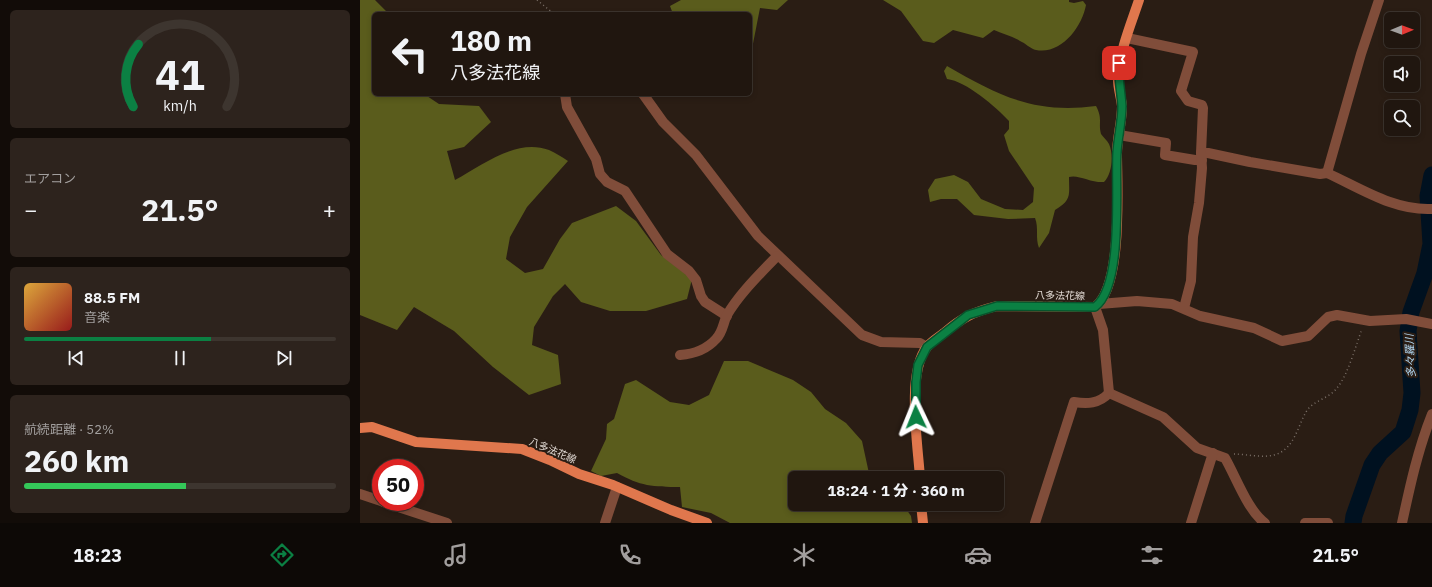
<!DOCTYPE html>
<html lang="ja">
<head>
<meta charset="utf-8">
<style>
  body { margin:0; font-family:"IBM Plex Sans","Noto Sans JP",sans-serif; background:#2d231d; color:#f1f3f6; height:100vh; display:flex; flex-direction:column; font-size:15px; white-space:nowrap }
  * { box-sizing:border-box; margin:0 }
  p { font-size:13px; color:#a29f9e }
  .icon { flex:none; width:22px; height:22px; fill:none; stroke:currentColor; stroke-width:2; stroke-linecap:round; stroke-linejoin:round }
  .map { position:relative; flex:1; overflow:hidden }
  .drawer { display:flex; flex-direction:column; gap:10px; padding:10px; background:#120c08; width:360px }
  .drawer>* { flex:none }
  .banner { position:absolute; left:12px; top:12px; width:380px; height:84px; border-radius:6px; box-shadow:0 2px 6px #0003,0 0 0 1px #3d352f; background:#20160f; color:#f1f3f6; overflow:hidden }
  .needle { width:26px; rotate:89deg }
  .controls { position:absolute; left:1024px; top:12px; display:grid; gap:8px }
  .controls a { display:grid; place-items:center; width:36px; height:36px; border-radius:6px; background:#20160f; box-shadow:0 2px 6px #0003,0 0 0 1px #3d352f; font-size:20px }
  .speed { position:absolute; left:12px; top:459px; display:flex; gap:8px; font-size:20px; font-weight:700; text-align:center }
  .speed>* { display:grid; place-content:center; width:52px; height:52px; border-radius:50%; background:#20160f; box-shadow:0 2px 6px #0003,0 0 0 1px #3d352f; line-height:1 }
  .speed .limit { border:6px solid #d22; background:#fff; color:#111 }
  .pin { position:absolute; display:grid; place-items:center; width:34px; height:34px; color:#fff; margin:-17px; border-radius:8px; box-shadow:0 2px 6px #0006 }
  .me { position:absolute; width:44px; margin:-22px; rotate:358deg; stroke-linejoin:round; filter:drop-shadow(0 0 3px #0008) }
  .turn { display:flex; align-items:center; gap:14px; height:84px; padding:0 12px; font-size:18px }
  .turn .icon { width:52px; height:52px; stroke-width:2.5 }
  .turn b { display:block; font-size:28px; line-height:34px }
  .big { font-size:30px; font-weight:800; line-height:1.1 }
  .drawer .tile { flex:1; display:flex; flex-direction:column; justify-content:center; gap:6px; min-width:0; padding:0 14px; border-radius:6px; background:#2d231d }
  .drawer .dial { align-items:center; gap:0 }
  .dial svg { height:104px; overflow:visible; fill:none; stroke:#3d352f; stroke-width:7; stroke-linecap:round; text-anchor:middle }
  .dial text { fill:#f1f3f6; stroke:none }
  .song { display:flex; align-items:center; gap:12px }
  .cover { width:48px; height:48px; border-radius:6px; background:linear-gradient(135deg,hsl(40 70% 55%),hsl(0 70% 35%)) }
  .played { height:4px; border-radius:2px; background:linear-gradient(90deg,#0b8043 60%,#3d352f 60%) }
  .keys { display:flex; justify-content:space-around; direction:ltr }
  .heat { display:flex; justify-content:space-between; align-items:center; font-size:22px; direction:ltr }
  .charge { height:6px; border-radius:3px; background:linear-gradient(90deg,#34c759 52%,#3d352f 0) }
  .trip { position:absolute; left:428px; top:471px; width:216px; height:40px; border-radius:6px; background:#20160f; box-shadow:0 2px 6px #0003,0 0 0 1px #3d352f; font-weight:800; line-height:40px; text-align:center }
  .dock { display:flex; height:64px; justify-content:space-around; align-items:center; background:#0d0906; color:#a29f9e }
  .dock .icon { width:28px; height:28px }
  .dock .current { color:#0b8043 }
  .dock b { font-size:18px; color:#f1f3f6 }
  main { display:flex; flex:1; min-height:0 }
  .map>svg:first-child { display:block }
  .forest { fill:#5a5c1c }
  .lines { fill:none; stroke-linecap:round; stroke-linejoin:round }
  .river { stroke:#001120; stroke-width:17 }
  .path { stroke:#7b7068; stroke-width:1.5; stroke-dasharray:1 3; stroke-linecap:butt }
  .minor { stroke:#804d3a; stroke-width:10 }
  .major { stroke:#e0774d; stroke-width:10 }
  .route-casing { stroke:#07532c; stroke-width:10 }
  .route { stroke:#0b8043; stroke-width:7 }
  .labels { text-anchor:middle; stroke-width:4; stroke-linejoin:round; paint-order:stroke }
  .street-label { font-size:10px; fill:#e1d9d3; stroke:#2a1d14 }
  .water-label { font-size:11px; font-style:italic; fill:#afd4ef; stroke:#2a1d14 }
</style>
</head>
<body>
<main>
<section class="drawer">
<div class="tile dial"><svg viewBox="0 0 100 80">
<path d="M14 69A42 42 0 1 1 86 69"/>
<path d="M14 69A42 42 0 0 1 18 21" stroke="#0b8043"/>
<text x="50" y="56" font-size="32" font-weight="700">41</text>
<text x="50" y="72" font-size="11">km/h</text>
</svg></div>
<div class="tile"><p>エアコン</p>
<div class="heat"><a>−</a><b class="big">21.5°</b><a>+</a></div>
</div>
<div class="tile">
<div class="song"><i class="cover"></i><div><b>88.5 FM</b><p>音楽</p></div></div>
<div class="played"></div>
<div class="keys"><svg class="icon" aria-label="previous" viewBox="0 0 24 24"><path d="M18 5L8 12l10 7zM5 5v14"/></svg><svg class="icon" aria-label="pause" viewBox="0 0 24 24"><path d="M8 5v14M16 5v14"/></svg><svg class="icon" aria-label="next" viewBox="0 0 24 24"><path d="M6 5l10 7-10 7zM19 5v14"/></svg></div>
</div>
<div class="tile"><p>航続距離 · 52%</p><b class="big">260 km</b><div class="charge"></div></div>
</section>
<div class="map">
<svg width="1072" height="523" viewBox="0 0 1072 523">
  <rect width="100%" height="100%" fill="#2a1d14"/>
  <g class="forest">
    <path d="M0 0H15L29 14H14V94H64L79 104 119 106 131 122 104 147 87 151 95 180C123 165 156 138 189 150 196 153 202 157 208 161L167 207 150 237 146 259 165 273 183 269 200 239 212 223 256 206 276 221 301 255 332 279 327 299 286 311H250L221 302 205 284 193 296 174 327 172 345 198 355 201 384 169 395 133 367 94 331 54 307 37 330 0 315Z"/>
    <path d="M321 0H428L417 10 400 8 390 59V14H313L310 6Z"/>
    <path d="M523 0H709V2L714 3 723 1 726 5C722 27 701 55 676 50 671 49 665 43 660 41 652 36 643 34 634 30L623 38 593 30 574 43 563 41 541 11Z"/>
    <path d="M587 66C639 96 674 114 736 106 743 119 738 123 741 134 743 137 747 140 749 144 754 155 752 174 744 182 731 183 718 174 709 177 709 195 712 200 695 210L689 233 679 248C675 238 679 228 675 218L648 219 614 215 597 199H581L570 202 568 190 575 179 594 175 608 182 621 199 645 209 663 210 673 202 674 188 649 151 644 135 649 129V121C636 107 606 81 587 79L584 71Z"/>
    <path d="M364 361H388L433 380 451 392 465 409 486 423 502 441 510 478H435V504H521L544 506 551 516 552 523H370L351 513 322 507 320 487C293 487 280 486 257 473L241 476 231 471 246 439 247 424 254 419 265 384 276 380 310 402 329 405 349 395Z"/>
  </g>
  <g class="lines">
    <path class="river" d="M993 523 994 516 1012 465 1020 453 1043 432 1050 410 1052 393 1048 331 1051 312 1065 273 1071 244 1068 196 1072 175"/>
    <g class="path">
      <path d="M177 0 194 14"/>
      <path d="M874 454C887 454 904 459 917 454 934 448 938 426 946 412 953 400 969 399 977 388 988 375 996 345 1002 329"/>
    </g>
    <g class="minor">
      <path d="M1019 0 1001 54 967 173C1000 188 1034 211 1072 209"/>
      <path d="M767 38 833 52 821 91 828 101 842 105 843 108 841 153H848L890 162 960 174 967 173"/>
      <path d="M205 94 207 107 236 159 240 174 247 182 265 191 307 254 329 271 336 280 341 296 345 302 367 316"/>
      <path d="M283 94 303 122 336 155 398 236 502 335 521 342 560 343 567 347"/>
      <path d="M759 135 806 143 805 155 835 160H842"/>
      <path d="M739 304 777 301 812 304 840 316 894 328 922 341 948 336 968 317 977 315 1010 321 1046 319 1072 324"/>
      <path d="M824 308 831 281 833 237 839 203 842 168 841 153"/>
      <path d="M320 355C334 354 347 349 356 339 363 332 363 323 367 315 380 293 400 274 417 256"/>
      <path d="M749 393 803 417 837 448 865 458C876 477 888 511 905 523"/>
      <path d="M0 494 21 501"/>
      <path d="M23 502 87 523"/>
      <path d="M245 523 257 487"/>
      <path d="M675 523 714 402C727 404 739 404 749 393L743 330 735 307"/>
      <path d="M831 523 853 453"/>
      <path d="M945 523H968"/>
      <path d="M1042 523C1050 486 1058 449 1072 414"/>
    </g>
    <g class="major">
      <path d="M0 428 12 427 56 442 162 449 190 460 219 474 253 485 311 510 347 523"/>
      <path d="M560 478C558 445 546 373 567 347 572 341 579 337 584 333 603 317 613 312 637 306L735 307C763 286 757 187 757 154 757 138 762 122 762 106 761 96 757 85 758 76 760 50 771 24 779 0"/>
      <path d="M561 504 563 523"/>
    </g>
  </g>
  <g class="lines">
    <defs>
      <path id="route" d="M556 417V382L558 365 567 347 608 315 637 306 735 307C764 285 755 185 757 152 758 137 762 121 762 106 761 91 758 78 759 63"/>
    </defs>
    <use href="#route" class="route-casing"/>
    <use href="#route" class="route"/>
  </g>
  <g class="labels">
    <g class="street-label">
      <text transform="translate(700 295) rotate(1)" y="4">八多法花線</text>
      <text transform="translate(193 450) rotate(23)" y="4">八多法花線</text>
    </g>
    <g class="water-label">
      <text transform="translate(1050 356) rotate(-93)" y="4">多々羅川</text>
    </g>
  </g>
</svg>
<div class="controls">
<a><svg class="needle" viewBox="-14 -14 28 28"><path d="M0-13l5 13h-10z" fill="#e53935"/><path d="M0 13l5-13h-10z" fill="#a29f9e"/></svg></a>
<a><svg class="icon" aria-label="sound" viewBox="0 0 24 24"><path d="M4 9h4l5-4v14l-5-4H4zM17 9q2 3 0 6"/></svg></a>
<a><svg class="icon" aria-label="search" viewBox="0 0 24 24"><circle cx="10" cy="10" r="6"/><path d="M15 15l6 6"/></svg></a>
</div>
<div class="speed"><div class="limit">50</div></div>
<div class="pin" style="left:759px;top:63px;background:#d93025"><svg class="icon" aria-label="arrive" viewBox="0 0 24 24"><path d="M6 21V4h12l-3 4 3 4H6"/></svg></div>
<svg class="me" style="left:556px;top:417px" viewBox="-20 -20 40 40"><path d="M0-17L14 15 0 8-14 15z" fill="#0b8043" stroke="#fff" stroke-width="4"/></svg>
<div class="trip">18:24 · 1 分 · 360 m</div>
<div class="banner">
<div class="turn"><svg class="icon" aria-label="left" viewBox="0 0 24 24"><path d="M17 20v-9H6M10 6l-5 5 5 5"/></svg><div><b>180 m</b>八多法花線</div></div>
</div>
</div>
</main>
<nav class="dock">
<b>18:23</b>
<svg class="icon current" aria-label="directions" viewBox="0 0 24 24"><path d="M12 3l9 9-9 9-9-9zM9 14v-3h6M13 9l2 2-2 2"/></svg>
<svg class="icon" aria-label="music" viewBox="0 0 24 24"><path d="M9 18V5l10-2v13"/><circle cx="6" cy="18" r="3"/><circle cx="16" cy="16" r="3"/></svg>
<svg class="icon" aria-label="phone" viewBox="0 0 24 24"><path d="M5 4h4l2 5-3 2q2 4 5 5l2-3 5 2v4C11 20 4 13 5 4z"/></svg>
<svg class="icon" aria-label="climate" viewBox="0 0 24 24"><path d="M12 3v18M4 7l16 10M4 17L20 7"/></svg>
<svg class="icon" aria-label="car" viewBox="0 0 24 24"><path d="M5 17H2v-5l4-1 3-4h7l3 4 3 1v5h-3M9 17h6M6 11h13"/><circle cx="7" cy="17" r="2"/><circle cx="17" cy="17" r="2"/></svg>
<svg class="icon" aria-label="filters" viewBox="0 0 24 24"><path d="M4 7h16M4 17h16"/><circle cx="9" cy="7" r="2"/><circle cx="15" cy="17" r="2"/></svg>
<b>21.5°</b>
</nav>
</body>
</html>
